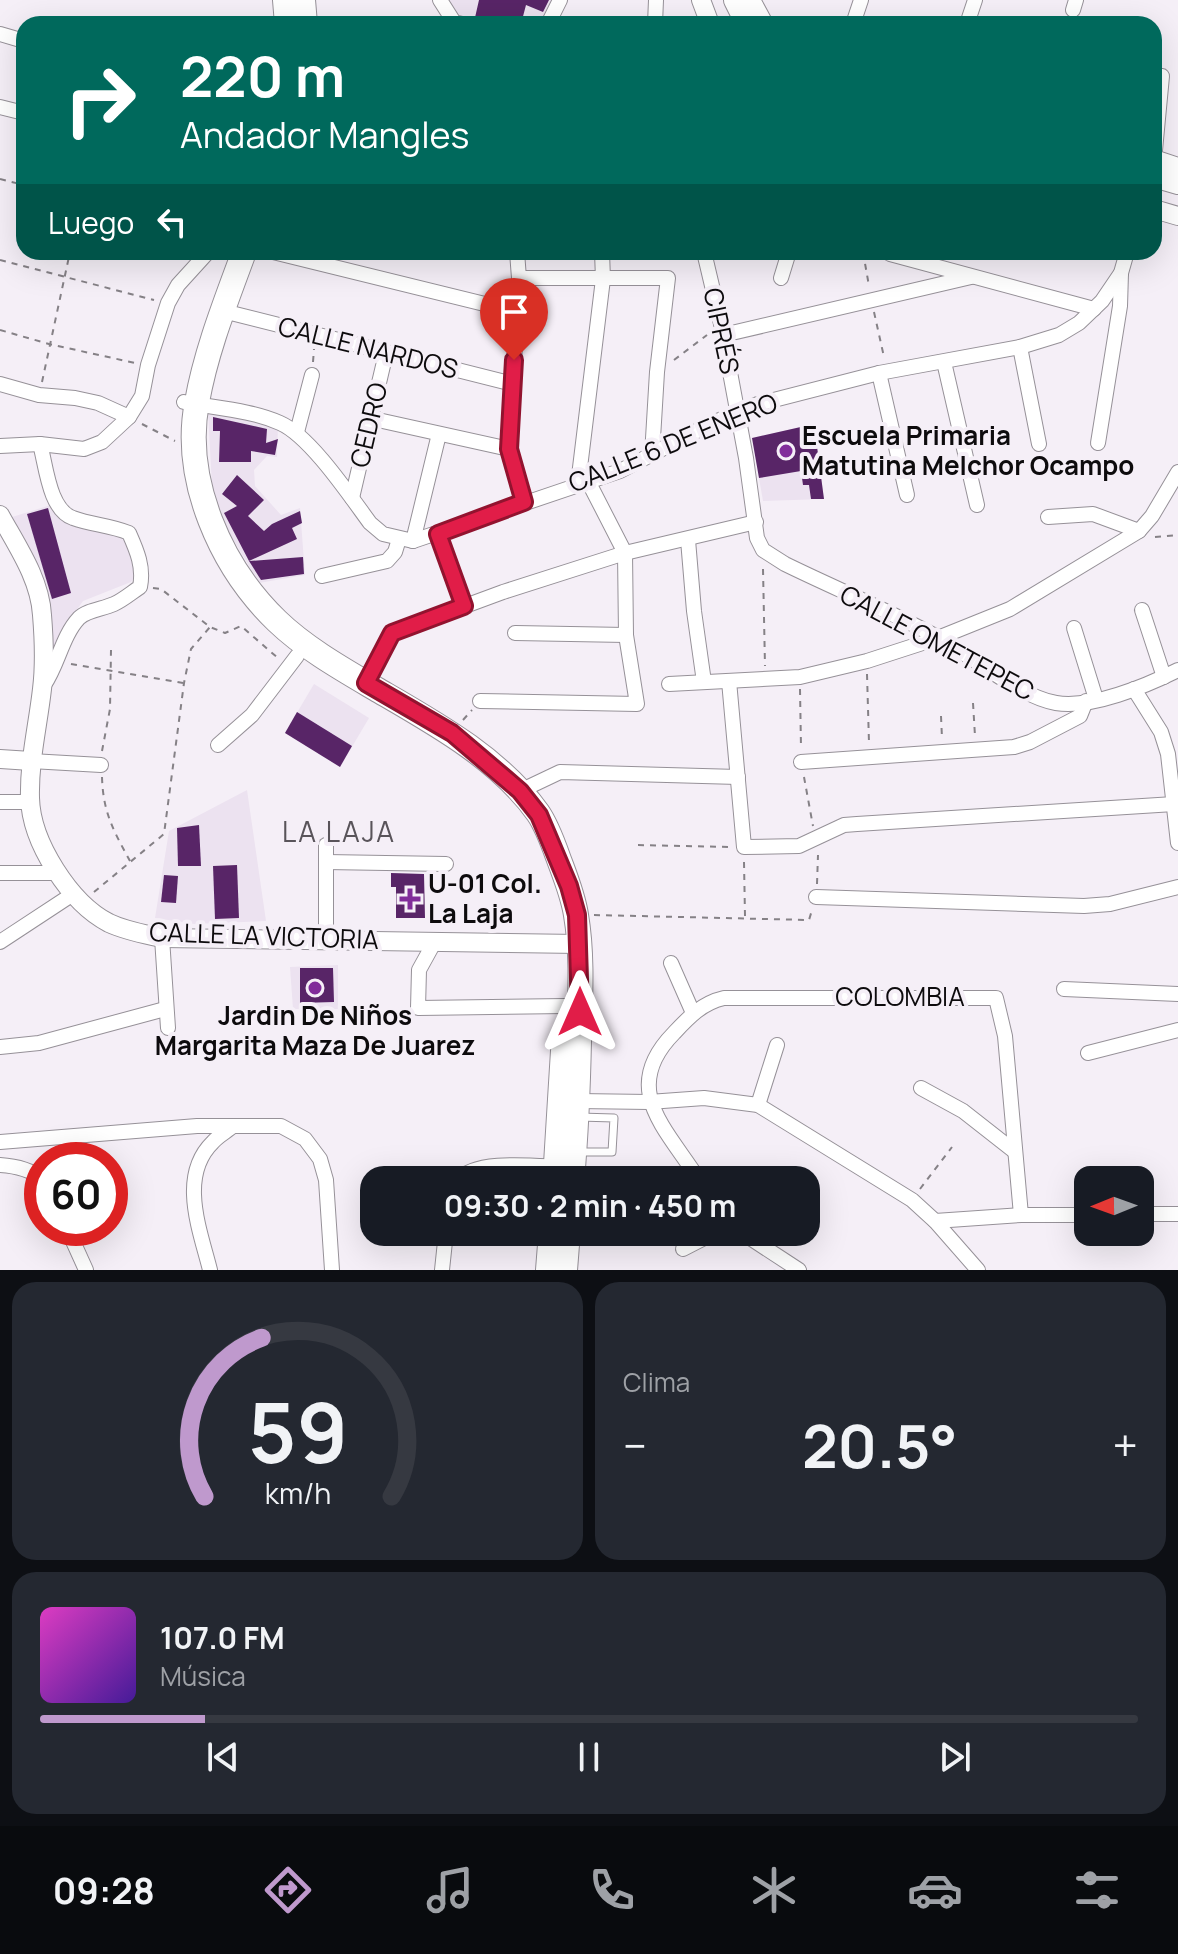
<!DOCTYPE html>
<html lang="es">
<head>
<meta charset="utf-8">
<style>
  body { margin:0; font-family:Manrope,sans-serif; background:#242831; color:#f1f3f6; height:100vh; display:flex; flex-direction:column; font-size:30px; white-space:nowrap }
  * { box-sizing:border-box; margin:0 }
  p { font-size:26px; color:#9ea1a6 }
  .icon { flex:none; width:44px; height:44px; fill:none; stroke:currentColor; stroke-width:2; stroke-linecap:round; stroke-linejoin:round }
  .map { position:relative; height:1270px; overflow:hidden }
  .details { display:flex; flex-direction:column; gap:12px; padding:12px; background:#0d0f14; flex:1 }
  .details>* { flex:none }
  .top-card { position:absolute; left:16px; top:16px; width:1146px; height:244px; border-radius:24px; box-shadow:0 8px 32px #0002; background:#00695c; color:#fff; overflow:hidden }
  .needle { width:52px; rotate:269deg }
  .buttons { position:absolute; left:1074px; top:1166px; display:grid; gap:16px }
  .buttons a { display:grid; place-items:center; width:80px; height:80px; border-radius:16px; background:#171b24; box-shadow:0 8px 32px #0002; font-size:40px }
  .speed { position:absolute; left:24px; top:1142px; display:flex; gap:16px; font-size:40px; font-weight:700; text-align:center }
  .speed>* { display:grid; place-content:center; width:104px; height:104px; border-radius:50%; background:#171b24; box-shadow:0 8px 32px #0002; line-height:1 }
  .speed .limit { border:12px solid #d22; background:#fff; color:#111 }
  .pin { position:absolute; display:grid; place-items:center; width:68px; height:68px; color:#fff; margin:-82px -34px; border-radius:50% 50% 50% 0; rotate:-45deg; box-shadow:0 0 8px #0007 }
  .pin .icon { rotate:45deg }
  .me { position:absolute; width:88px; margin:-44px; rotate:0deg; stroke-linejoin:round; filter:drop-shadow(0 0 6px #0008) }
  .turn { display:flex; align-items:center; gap:28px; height:168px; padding:0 32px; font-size:36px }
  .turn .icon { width:104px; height:104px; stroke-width:2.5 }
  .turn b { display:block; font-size:56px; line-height:68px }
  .then { display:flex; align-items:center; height:76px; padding:0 32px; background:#0003; gap:16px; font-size:30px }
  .big { font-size:60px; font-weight:700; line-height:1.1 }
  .details .card { flex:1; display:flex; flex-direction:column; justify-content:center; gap:12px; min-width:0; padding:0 28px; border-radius:24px; background:#242831 }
  .details .dial { align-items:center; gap:0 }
  .dial svg { height:208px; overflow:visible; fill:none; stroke:#363941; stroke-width:7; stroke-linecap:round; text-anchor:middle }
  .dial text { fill:#f1f3f6; stroke:none }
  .song { display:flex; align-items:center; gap:24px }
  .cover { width:96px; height:96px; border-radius:12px; background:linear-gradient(135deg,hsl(310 70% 55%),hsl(260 70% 35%)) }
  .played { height:8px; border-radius:4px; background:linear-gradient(90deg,#bf99cd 15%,#363941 15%) }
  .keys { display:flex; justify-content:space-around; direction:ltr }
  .heat { display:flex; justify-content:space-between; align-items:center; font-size:44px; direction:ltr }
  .details .tiles { flex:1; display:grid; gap:12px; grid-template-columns:1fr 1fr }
  .card:last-child { grid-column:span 2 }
  .trip { position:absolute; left:360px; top:1166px; width:460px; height:80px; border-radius:24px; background:#171b24; box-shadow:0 8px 32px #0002; font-weight:700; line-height:80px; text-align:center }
  .tabs { display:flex; height:128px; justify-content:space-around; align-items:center; background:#090b0e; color:#9ea1a6 }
  .tabs .icon { width:56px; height:56px }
  .tabs .current { color:#bf99cd }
  .tabs b { font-size:36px; color:#f1f3f6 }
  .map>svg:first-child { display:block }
  .built { fill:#ece2f0 }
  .building { fill:#582567 }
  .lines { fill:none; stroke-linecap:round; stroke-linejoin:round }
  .service-casing { stroke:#969198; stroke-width:9 }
  .minor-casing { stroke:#969198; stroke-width:16 }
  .tertiary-casing { stroke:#969198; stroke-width:20 }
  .primary-casing { stroke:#969198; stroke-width:26 }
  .path { stroke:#858186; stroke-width:2; stroke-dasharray:6 6; stroke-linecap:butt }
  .service { stroke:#fff; stroke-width:7 }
  .minor { stroke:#fff; stroke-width:14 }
  .tertiary { stroke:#fff; stroke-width:18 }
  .primary { stroke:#fff; stroke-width:24 }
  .route-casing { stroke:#92132f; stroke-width:20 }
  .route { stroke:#e11d48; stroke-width:14 }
  .poi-dot { fill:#812c9a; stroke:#f5eff7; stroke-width:3 }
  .labels { text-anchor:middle; stroke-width:8; stroke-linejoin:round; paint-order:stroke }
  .street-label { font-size:26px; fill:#0d0b0d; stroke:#f5eff7 }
  .poi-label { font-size:26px; font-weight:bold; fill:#0d0b0d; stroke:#f5eff7; text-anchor:start }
  .neighbourhood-label { font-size:28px; letter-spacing:2px; fill:#59545a; stroke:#f5eff7 }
</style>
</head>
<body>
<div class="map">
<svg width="1178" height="1270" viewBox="0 0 1178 1270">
  <rect width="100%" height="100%" fill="#f5eff7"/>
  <g class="built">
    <path d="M450 0H555L543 24H474L459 21Z"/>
    <path d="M208 412 278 425 277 457 267 456 254 470 255 486 281 515 300 508 305 575 259 583 213 505Z"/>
    <path d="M814 424 824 499 763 501 752 438Z"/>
    <path d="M54 504 128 533 135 576 131 582 83 601 64 627 53 663 50 612 9 518Z"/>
    <path d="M314 684 369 718 340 767 285 733Z"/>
    <path d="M247 790 266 921 194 924 155 918 169 831Z"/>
    <path d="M338 965V1009H293L290 967Z"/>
  </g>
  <g class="building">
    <path d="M479 0H549L543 12 526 5 521 24 474 22Z"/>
    <path d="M213 417 267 429 266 443 278 439 275 455 251 451V462H219L220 431H213Z"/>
    <path d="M814 424 824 499H811L809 485H803L801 471 759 478 752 438Z"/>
    <path d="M237 475 264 500 248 516 264 531 272 524 300 511 302 523 292 528 297 539 249 561 224 513 237 506 222 494Z"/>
    <path d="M48 508 71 593 52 599 27 514Z"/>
    <path d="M303 557 304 574 261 580 249 561Z"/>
    <path d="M297 712 352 746 340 767 285 733Z"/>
    <path d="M199 825 201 866H178L177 828Z"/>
    <path d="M237 865 239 918 215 919 213 866Z"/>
    <path d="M391 873 424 874 425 918H396V887H391Z"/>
    <path d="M164 875 178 876 176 903 161 902Z"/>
    <path d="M300 968H333L334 1002 300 1003Z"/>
  </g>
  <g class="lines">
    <defs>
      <path id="service" d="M578 1152H612L614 1118 579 1117"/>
      <g id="minor">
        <path d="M440 0 454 22 462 24"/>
        <path d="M1073 10 1076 0"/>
        <path d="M548 24 560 0"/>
        <path d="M655 24 656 0"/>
        <path d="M853 24 861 0"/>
        <path d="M967 24 975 0"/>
        <path d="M0 34 24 41"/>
        <path d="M0 107 24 113"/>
        <path d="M1154 161 1162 76"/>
        <path d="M273 252 517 312"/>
        <path d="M517 252 519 278 509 449 524 502"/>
        <path d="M704 252 721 324 746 458 757 538 763 550 785 564C836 589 890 611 939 638 972 656 1020 697 1056 703 1091 709 1146 686 1178 670"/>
        <path d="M890 254 1094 309"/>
        <path d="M519 278H668L657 372 652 455"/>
        <path d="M781 278 789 252"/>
        <path d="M223 311 513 384"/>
        <path d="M723 335 971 277"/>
        <path d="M1020 347 1039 444"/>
        <path d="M944 362 977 505"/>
        <path d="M879 373 907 495"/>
        <path d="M0 384 39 395 75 398 98 403 129 417"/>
        <path d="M184 402C215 408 251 410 280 423 310 436 350 496 370 523L383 534 413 541 620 471 708 425 758 404 879 373 1020 347 1059 335 1079 323 1102 301 1121 273 1127 252"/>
        <path d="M369 418 509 449"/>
        <path d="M297 432 312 375"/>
        <path d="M1098 443 1120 306 1121 273"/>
        <path d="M40 444C46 465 49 510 73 518 92 525 110 525 129 533 137 551 144 567 140 587 131 593 123 600 114 604 103 609 87 610 79 618 62 636 58 665 44 685"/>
        <path d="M0 446 40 444 84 449 102 442 129 417 142 396 148 365 168 303 178 285 208 252"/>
        <path d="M578 484 603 279 602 252"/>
        <path d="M352 498 386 353"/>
        <path d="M1048 517 1093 514 1139 531"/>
        <path d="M438 534 464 606"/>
        <path d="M688 540 694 611 704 682"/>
        <path d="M413 541 439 434"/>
        <path d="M322 576 387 561 395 552 399 539"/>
        <path d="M1142 610 1164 677"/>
        <path d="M1074 628 1096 699"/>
        <path d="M515 633 626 635"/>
        <path d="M729 681 744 847 799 846 844 825 857 824 1174 804"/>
        <path d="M366 683 392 633 503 592 625 553 756 522"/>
        <path d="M669 684 800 677 867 661 938 638 1010 609 1139 531 1152 516 1178 472"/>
        <path d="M1134 689 1161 732 1168 754 1178 843"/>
        <path d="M480 701 637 704 626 635 625 553 588 481"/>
        <path d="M218 745 252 715 297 656"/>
        <path d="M31 761 101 765"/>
        <path d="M801 762 1014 747 1030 742 1080 716 1086 701"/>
        <path d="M520 791 560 772 738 777"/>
        <path d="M0 802H29"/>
        <path d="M326 845V939"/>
        <path d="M326 862 446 864"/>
        <path d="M0 873H58"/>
        <path d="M816 897 1084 906 1110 904 1178 887"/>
        <path d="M162 938 168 1028"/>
        <path d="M435 941 419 970 418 1008 566 1006"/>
        <path d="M0 942 73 894"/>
        <path d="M671 963 693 1013"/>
        <path d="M1064 989 1178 994"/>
        <path d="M0 1047 39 1043 165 1009"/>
        <path d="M1088 1053 1178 1030"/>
        <path d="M921 1088 963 1111 1014 1151"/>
        <path d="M578 1101 649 1102 704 1098 758 1105 912 1200 935 1221 978 1270"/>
        <path d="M758 1105 777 1045"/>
        <path d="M0 1142 197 1126H281L305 1139 320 1159 326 1180 332 1270"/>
        <path d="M0 1165C16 1166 30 1169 42 1179"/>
        <path d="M459 1180C474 1159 535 1166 561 1167"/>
        <path d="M699 1180C666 1128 619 1089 674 1033 689 1017 702 1003 724 998H996L1005 1036 1021 1215"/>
        <path d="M1140 1214H1178"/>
        <path d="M935 1221 1021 1215H1088"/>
        <path d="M67 1228 86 1270"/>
        <path d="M741 1232 799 1270"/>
        <path d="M683 1249 716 1232"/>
        <path d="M210 1270C200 1230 178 1176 213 1142 218 1136 226 1132 233 1126"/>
        <path d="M442 1270 446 1232"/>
      </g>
      <g id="tertiary">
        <path d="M701 0 710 24"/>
        <path d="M751 0 764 24"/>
        <path d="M1154 159 1178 167"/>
        <path d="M1154 209 1178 216"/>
        <path d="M0 515C17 546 40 579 42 615 44 639 45 665 42 689 38 725 29 761 30 798 31 842 70 903 109 923 126 931 144 934 162 938L579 944"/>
        <path d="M0 759 31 761"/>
      </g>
      <g id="primary">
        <path d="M285 0 287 24"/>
        <path d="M303 0 305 24"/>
        <path d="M736 0 748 24"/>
        <path d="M1154 175 1178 182"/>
        <path d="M244 252C226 301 206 351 197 402 182 480 221 567 277 621 305 648 342 669 376 689 433 722 499 758 538 813 547 826 553 843 558 857 565 876 573 895 576 915 583 956 580 1000 579 1041 578 1088 576 1134 572 1180"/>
        <path d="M555 1180 563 1051"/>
        <path d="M548 1270 551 1232"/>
        <path d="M565 1270 568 1232"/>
      </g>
    </defs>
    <use href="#service" class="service-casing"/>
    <use href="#minor" class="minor-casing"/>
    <use href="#tertiary" class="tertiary-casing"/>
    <use href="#primary" class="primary-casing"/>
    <g class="path">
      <path d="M0 179 24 185"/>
      <path d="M863 252 869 286"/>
      <path d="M0 260 154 300"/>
      <path d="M874 312 884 357"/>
      <path d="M0 330 49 344 135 363"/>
      <path d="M674 360 707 335"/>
      <path d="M313 362 314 349"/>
      <path d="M42 382 70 252"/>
      <path d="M142 424 175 441"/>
      <path d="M1155 537 1178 535"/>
      <path d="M763 569 765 666"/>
      <path d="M153 588 161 589 210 627 225 633 241 626 279 659"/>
      <path d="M71 664 183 683"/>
      <path d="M867 674 869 743"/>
      <path d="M800 689 801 747"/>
      <path d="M973 703 975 736"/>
      <path d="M941 716 942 738"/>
      <path d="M463 720 472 710"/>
      <path d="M102 751 110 709 111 650"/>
      <path d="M102 777C103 812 113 830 130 861"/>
      <path d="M804 777 813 826"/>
      <path d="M638 845 728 847"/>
      <path d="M744 862 745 916"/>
      <path d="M817 884 818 855"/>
      <path d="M94 892 164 834 184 683 191 649 210 627"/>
      <path d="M594 915 809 920 812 910"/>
      <path d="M920 1189 952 1147"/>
    </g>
    <use href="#service" class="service"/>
    <use href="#minor" class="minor"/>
    <use href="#tertiary" class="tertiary"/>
    <use href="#primary" class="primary"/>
  </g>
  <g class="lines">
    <defs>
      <path id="route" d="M514 360 509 449 524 502 438 534 464 606 392 633 366 683 452 733 520 791 539 815 569 886 577 915 580 1012"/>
    </defs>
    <use href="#route" class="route-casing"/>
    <use href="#route" class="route"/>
  </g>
  <g class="poi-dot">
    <circle cx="786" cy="451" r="8"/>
    <path d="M406 887h8v8h8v8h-8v8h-8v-8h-8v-8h8z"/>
    <circle cx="315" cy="988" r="8"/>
  </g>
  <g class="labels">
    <g class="street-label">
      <text transform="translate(721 331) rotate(78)" y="9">CIPRÉS</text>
      <text transform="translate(368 348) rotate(14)" y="9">CALLE NARDOS</text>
      <text transform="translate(369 425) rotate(-77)" y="9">CEDRO</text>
      <text transform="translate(673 443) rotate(-22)" y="9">CALLE 6 DE ENERO</text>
      <text transform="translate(937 643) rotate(28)" y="9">CALLE OMETEPEC</text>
      <text transform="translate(264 936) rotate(2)" y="9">CALLE LA VICTORIA</text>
      <text x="900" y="1006">COLOMBIA</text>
    </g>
    <g class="poi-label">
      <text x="802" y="445">Escuela Primaria<tspan x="802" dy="30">Matutina Melchor Ocampo</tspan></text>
      <text x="428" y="893">U-01 Col.<tspan x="428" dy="30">La Laja</tspan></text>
      <text x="315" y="1025" text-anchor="middle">Jardin De Niños<tspan x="315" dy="30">Margarita Maza De Juarez</tspan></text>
    </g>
    <g class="neighbourhood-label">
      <text x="339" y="842">LA LAJA</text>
    </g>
  </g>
</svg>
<div class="buttons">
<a><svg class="needle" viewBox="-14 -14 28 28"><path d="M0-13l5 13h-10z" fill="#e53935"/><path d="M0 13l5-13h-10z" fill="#9ea1a6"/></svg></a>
</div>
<div class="speed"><div class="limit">60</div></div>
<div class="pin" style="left:514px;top:360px;background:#d93025"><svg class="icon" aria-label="arrive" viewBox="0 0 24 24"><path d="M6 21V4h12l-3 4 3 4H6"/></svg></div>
<svg class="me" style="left:580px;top:1012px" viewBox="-20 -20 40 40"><path d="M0-17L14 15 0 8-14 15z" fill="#e11d48" stroke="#fff" stroke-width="4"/></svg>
<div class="trip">09:30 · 2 min · 450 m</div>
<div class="top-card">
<div class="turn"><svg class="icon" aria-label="right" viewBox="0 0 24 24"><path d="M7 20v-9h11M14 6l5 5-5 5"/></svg><div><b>220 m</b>Andador Mangles</div></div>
<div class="then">Luego<svg class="icon" aria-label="left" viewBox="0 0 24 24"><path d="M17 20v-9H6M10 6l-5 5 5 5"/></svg></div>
</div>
</div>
<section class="details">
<div class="tiles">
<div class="card dial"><svg viewBox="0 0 100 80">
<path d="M14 69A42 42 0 1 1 86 69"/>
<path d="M14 69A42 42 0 0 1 36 8" stroke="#bf99cd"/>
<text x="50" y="56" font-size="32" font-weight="700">59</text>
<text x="50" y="72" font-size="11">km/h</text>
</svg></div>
<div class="card"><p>Clima</p>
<div class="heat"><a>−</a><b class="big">20.5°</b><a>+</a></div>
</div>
<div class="card">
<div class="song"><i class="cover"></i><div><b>107.0 FM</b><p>Música</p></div></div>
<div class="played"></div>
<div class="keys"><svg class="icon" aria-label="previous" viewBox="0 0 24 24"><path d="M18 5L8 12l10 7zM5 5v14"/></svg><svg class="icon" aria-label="pause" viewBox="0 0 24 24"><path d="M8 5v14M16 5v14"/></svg><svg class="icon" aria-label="next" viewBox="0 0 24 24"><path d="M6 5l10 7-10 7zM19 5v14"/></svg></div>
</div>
</div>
</section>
<nav class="tabs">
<b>09:28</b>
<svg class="icon current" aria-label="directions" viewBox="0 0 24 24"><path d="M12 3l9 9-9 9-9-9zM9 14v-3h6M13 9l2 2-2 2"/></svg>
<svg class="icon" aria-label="music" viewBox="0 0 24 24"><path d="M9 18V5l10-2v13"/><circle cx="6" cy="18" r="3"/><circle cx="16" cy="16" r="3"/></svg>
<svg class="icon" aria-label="phone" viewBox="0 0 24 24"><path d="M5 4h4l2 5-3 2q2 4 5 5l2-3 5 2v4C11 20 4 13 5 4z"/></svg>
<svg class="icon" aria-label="climate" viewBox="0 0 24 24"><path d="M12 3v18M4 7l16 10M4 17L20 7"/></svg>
<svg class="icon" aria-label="car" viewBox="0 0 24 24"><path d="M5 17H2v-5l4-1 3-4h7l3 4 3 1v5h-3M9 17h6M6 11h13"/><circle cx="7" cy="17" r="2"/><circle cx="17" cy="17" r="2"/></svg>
<svg class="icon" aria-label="filters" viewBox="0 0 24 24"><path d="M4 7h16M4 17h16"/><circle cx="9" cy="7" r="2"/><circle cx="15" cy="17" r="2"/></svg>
</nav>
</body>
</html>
